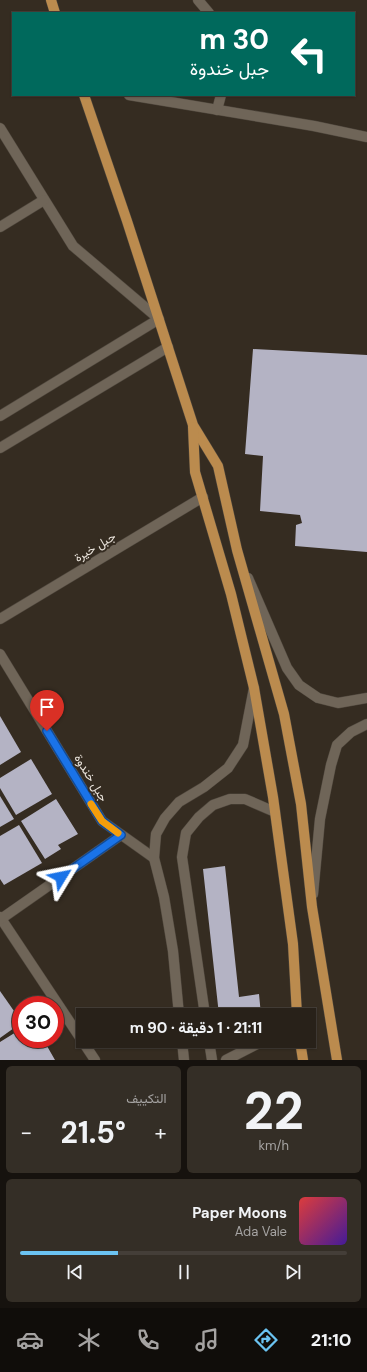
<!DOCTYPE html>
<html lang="ar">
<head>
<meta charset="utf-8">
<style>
  body { margin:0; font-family:"DM Sans",Vazirmatn,sans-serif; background:#342e26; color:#f1f3f6; direction:rtl; height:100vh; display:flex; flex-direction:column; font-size:15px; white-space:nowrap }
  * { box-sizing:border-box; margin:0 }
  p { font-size:13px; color:#a5a3a2 }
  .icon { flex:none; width:22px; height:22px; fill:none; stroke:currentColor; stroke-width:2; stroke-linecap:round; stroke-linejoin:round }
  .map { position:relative; height:1060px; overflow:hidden; direction:ltr }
  .sheet { display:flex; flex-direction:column; gap:6px; padding:6px; background:#16120e; flex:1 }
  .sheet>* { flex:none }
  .guide { position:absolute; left:12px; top:12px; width:343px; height:84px; border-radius:0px; box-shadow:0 1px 3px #0004,0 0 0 1px #443e38; direction:rtl; background:#00695c; color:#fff; overflow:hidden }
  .speed { position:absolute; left:12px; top:996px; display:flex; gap:8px; font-size:20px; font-weight:700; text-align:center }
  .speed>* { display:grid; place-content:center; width:52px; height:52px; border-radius:50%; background:#282119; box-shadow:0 1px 3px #0004,0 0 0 1px #443e38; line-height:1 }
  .speed .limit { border:6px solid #d22; background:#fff; color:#111 }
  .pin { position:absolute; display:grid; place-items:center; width:34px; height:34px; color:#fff; margin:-41px -17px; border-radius:50% 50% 50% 0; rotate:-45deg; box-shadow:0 0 4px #0007 }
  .pin .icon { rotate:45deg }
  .me { position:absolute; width:44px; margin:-22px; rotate:55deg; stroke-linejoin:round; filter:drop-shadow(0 0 3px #0008) }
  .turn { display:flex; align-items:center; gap:14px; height:84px; padding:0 20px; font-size:18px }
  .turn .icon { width:52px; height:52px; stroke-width:2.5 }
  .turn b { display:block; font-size:28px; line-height:34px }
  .big { font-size:30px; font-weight:700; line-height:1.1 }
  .sheet .card { flex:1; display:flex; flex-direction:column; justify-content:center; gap:6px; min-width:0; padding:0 14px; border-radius:6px; background:#342e26 }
  .sheet .dial { align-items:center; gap:0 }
  .dial b { font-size:52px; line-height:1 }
  .song { display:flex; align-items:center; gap:12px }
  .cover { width:48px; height:48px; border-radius:6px; background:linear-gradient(135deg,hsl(0 70% 55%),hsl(260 70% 35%)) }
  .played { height:4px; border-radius:2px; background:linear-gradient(90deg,#6bc3f2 30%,#443e38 30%) }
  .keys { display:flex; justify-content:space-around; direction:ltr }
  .heat { display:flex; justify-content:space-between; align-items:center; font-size:22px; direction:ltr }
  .sheet .tiles { flex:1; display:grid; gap:6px; grid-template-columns:1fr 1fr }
  .card:last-child { grid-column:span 2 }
  .trip { position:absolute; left:76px; top:1008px; width:240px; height:40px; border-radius:0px; background:#282119; box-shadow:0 1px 3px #0004,0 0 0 1px #443e38; font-weight:700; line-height:40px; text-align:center; direction:rtl }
  .tab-bar { display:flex; height:64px; justify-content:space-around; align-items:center; background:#100d0a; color:#a5a3a2 }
  .tab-bar .icon { width:28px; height:28px }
  .tab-bar .selected { color:#6bc3f2 }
  .tab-bar b { font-size:18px; color:#f1f3f6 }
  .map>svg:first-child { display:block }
  .building { fill:#b4b3c4 }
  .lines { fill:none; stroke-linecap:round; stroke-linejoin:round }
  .minor-casing { stroke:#4f473d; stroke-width:11 }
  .major-casing { stroke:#4f473d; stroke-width:11 }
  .minor { stroke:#6f6558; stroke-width:10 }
  .major { stroke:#bb8b4e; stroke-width:10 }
  .route-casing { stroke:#114b97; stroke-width:10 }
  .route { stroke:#1a73e8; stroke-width:7 }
  .slow { stroke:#f59e0b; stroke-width:7 }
  .labels { text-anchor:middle; stroke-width:4; stroke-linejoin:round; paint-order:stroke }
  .street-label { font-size:12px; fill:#ece6de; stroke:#352c21 }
</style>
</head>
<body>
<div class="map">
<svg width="367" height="1060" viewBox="0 0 367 1060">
  <rect width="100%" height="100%" fill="#352c21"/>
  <g class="building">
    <path d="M253 349 367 355V552L295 546 296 525 302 523 300 515 260 511 263 456 245 454Z"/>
    <path d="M0 716 21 752 0 765Z"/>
    <path d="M31 759 52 794 16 815 0 788V778Z"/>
    <path d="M0 796 14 819 0 827Z"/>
    <path d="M56 799 78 834 58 845 61 849 45 859 21 821Z"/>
    <path d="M19 825 42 863 4 885 0 879V836Z"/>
    <path d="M225 866 239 997 259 994 261 1015H219L203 869Z"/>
    <path d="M0 991 21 1021V1023L0 1038Z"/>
    <path d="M21 1029V1039H43L55 1060H0V1042Z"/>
  </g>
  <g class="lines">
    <defs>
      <g id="minor">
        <path d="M198 0 209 13"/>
        <path d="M129 95 314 126 367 137"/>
        <path d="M217 110 221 95"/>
        <path d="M0 128 73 246 159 319 0 416"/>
        <path d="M0 227 44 200"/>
        <path d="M0 448 168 347"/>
        <path d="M248 578 287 668 299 685 318 698 338 703 367 698"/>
        <path d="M0 619 203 497"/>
        <path d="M0 654 102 821 154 858"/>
        <path d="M313 894 320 819 331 765 337 745 351 732 367 724"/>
        <path d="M0 917 95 1060"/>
        <path d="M1 919 121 835"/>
        <path d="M179 1015 173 951 164 897 154 858 156 834 165 818 179 802 204 787 228 768 243 745 254 688"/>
        <path d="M205 1015 182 857 186 833 199 817 213 805 230 799H245L275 812"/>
        <path d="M182 1041 184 1060"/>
        <path d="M209 1041 212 1060"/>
        <path d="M226 1060 263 1041"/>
      </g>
      <g id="major">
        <path d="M51 0 55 13"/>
        <path d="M84 95 127 221 193 425 218 466 237 550 284 714 301 804 312 907 337 1060"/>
        <path d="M193 427 195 472 231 594 254 688 273 797 293 944 297 1015"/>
        <path d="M300 1041 303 1060"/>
      </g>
    </defs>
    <use href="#minor" class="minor-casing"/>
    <use href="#major" class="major-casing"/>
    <use href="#minor" class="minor"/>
    <use href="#major" class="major"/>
  </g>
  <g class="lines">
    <defs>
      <path id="route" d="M47 731 102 821 121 835 61 877"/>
    </defs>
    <use href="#route" class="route-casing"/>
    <use href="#route" class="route"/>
    <path class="slow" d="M91 804 102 821 118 833"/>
  </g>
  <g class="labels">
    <g class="street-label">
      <text transform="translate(95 547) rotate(-31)" y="4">جبل خيرة</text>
      <text transform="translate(91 778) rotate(59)" y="4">جبل خندوة</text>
    </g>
  </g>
</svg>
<div class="speed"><div class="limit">30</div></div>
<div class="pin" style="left:47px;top:731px;background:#d93025"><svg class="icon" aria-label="arrive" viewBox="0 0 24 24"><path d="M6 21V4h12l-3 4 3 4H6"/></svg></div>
<svg class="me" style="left:61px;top:877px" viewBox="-20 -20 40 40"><path d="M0-17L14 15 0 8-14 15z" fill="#1a73e8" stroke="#fff" stroke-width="4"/></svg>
<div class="trip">21:11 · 1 دقيقة · 90 m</div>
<div class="guide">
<div class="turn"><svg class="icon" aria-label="left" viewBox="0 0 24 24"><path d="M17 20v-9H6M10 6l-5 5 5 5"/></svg><div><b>30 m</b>جبل خندوة</div></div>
</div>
</div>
<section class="sheet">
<div class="tiles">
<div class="card dial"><b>22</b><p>km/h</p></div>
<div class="card"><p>التكييف</p>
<div class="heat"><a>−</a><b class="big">21.5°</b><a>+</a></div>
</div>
<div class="card">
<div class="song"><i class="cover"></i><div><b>Paper Moons</b><p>Ada Vale</p></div></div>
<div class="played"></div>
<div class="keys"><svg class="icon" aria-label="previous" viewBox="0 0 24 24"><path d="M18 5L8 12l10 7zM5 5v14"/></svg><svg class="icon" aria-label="pause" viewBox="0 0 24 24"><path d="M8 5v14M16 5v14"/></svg><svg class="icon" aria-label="next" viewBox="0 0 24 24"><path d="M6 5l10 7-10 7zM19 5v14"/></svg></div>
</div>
</div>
</section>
<nav class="tab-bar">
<b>21:10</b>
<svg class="icon selected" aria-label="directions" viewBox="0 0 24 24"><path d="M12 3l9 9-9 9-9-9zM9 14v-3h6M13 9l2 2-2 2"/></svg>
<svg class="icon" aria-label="music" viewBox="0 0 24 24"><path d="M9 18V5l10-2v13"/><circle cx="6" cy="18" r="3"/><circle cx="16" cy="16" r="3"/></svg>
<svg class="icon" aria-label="phone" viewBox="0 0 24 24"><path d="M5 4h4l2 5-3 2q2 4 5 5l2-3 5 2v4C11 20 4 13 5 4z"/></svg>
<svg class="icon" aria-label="climate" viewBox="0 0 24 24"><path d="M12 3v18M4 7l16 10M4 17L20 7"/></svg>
<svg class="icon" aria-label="car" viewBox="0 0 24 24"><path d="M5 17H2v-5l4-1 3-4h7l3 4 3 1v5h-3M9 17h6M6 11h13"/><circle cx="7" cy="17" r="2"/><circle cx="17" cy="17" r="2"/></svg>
</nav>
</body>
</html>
